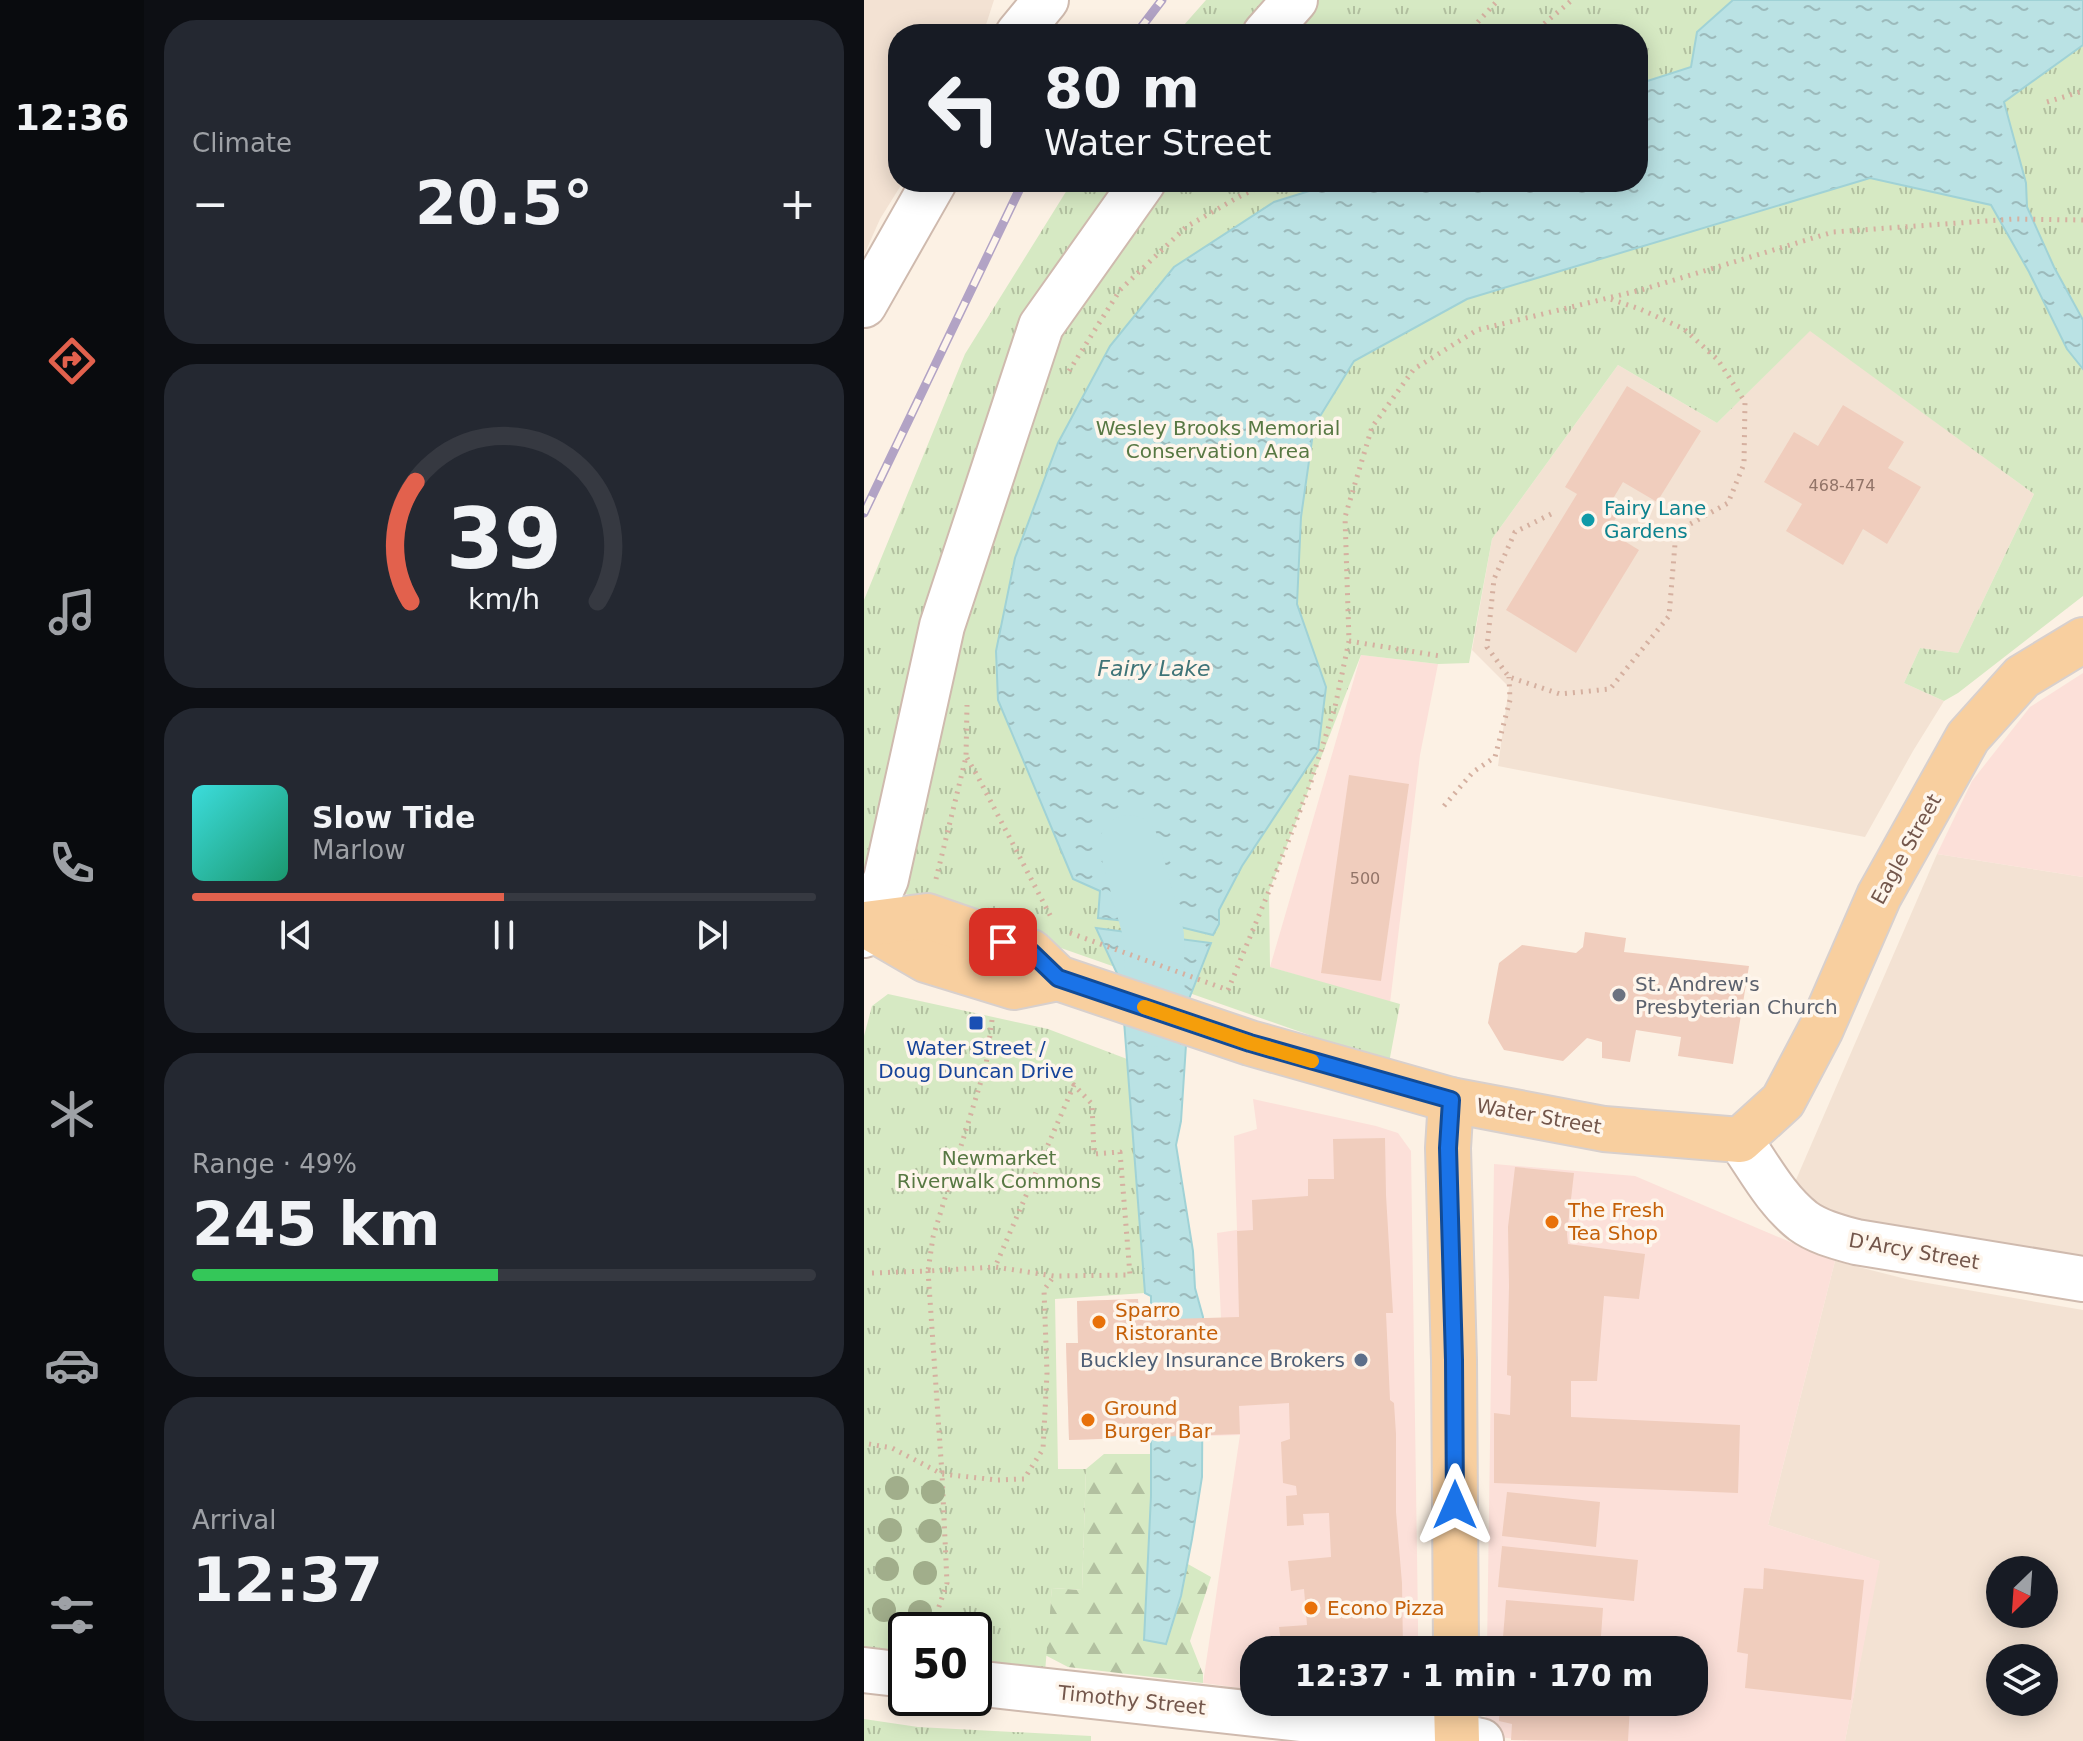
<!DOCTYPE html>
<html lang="en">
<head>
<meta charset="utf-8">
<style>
  body { margin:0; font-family:"DejaVu Sans",sans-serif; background:#242831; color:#f1f3f6; height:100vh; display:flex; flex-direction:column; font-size:30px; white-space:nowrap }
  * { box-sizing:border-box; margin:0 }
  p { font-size:26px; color:#9ea1a6 }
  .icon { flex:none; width:44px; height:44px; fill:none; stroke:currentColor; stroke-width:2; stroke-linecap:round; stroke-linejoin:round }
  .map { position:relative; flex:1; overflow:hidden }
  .panel { display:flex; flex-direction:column; gap:20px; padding:20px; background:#0d0f14; width:720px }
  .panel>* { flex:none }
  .hud { position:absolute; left:24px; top:24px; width:760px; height:168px; border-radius:32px; box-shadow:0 4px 20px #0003; background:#171b24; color:#f1f3f6; overflow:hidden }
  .needle { width:52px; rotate:205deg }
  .controls { position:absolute; left:1122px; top:1556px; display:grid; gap:16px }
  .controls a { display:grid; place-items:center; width:72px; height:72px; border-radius:50%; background:#171b24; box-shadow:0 4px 20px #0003; font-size:40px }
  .speed { position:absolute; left:24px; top:1612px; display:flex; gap:16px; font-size:40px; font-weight:700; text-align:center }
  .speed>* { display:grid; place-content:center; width:104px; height:104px; border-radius:50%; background:#171b24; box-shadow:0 4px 20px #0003; line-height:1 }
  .speed .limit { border:4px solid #111; border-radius:12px; background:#fff; color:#111 }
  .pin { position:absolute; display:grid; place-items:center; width:68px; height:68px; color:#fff; margin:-34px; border-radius:16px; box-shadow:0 4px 12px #0006 }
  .me { position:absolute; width:88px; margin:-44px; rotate:0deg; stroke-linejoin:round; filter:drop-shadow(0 0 6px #0008) }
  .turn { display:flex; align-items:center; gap:28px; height:168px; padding:0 24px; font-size:36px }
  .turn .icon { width:104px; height:104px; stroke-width:2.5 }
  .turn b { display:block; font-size:56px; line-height:68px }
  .big { font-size:60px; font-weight:800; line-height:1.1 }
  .panel .tile { flex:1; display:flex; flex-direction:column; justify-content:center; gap:12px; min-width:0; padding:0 28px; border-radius:32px; background:#242831 }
  .panel .dial { align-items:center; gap:0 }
  .dial svg { height:208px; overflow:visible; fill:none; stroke:#363941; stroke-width:7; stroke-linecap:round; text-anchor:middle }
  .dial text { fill:#f1f3f6; stroke:none }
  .song { display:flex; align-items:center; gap:24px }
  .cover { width:96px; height:96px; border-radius:12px; background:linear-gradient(135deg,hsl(180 70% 55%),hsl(160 70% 35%)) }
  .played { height:8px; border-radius:4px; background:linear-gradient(90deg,#e2614d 50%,#363941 50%) }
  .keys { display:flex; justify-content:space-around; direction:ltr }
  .heat { display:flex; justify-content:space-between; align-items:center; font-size:44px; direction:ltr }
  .charge { height:12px; border-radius:6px; background:linear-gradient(90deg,#34c759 49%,#363941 0) }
  .trip { position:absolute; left:376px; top:1636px; width:468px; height:80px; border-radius:32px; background:#171b24; box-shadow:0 4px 20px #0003; font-weight:800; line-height:80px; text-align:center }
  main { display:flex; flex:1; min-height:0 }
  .dock { display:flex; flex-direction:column; width:144px; justify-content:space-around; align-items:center; background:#090b0e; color:#9ea1a6 }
  .dock .icon { width:56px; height:56px }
  .dock .on { color:#e2614d }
  .dock b { font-size:36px; color:#f1f3f6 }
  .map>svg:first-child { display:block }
  .residential { fill:#f3e2d3; fill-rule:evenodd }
  .commercial { fill:#fce0d9 }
  .forest { fill:url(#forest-firs) }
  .park { fill:url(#park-tufts) }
  .water { fill:url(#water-ripples); stroke:#a0d2d6; stroke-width:2 }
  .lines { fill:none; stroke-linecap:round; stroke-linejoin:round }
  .river { stroke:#bae2e4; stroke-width:60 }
  .building { fill:#f0cdbd }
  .minor-casing { stroke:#cfbaae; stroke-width:48 }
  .major-casing { stroke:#d8d0cd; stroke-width:48 }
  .path { stroke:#d5b0a0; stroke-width:5; stroke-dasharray:2 6; stroke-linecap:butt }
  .minor { stroke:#fff; stroke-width:44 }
  .major { stroke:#f8cf9f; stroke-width:44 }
  .rail-casing { stroke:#b2a3c5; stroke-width:9 }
  .rail { stroke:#fef5eb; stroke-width:6; stroke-dasharray:18; stroke-linecap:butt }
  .tree { fill:#a1ae8b }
  .route-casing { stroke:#114b97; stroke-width:20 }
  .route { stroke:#1a73e8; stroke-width:14 }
  .slow { stroke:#f59e0b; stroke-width:14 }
  .culture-dot { fill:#0f9aa8; stroke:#fef5eb; stroke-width:3 }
  .worship-dot { fill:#6b7280; stroke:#fef5eb; stroke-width:3 }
  .transit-dot { fill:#1a4fb4; stroke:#fef5eb; stroke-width:3 }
  .food-dot { fill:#e8710a; stroke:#fef5eb; stroke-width:3 }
  .service-dot { fill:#5c6f8a; stroke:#fef5eb; stroke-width:3 }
  .labels { text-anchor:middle; stroke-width:7; stroke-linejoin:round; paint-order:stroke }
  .number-label { font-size:16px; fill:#927468 }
  .park-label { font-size:20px; fill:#577843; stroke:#fef5eb }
  .culture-label { font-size:20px; fill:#0d838f; stroke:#fef5eb; text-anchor:start }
  .street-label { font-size:20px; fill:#73564b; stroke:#fef5eb }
  .worship-label { font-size:20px; fill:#5b616d; stroke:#fef5eb; text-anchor:start }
  .transit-label { font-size:20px; fill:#164399; stroke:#fef5eb }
  .food-label { font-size:20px; fill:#c56008; stroke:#fef5eb; text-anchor:start }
  .service-label { font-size:20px; fill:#4e5e75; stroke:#fef5eb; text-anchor:end }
  .water-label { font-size:22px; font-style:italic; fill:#3f7478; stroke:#fef5eb }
</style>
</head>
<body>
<main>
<nav class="dock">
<b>12:36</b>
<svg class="icon on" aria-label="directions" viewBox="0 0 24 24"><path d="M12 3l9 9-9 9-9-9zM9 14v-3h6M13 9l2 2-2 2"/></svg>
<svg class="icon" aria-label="music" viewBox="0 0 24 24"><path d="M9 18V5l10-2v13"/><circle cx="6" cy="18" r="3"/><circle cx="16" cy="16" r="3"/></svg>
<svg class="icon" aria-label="phone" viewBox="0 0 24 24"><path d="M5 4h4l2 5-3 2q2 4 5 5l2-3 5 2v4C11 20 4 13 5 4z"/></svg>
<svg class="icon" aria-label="climate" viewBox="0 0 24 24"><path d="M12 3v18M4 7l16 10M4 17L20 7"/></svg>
<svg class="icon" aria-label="car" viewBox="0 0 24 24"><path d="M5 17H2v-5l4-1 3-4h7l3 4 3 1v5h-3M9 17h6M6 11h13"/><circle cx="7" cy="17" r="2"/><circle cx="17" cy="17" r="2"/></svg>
<svg class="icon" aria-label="filters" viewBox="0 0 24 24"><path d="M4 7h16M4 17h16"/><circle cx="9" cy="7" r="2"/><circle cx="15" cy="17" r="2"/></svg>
</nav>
<section class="panel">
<div class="tile"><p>Climate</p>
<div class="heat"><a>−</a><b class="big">20.5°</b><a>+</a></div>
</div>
<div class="tile dial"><svg viewBox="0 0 100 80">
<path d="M14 69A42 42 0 1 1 86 69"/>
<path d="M14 69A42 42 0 0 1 16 23" stroke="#e2614d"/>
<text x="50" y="56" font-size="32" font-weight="700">39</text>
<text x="50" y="72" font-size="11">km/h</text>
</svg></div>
<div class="tile">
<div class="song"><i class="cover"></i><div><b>Slow Tide</b><p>Marlow</p></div></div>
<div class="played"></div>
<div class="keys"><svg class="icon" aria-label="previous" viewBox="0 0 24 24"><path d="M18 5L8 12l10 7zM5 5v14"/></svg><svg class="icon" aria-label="pause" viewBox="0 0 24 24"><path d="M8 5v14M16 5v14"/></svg><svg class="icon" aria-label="next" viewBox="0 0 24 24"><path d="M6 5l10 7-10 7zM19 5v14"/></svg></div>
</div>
<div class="tile"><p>Range · 49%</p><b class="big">245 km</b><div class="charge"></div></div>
<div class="tile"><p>Arrival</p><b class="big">12:37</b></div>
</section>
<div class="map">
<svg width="1219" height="1741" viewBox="0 0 1219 1741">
  <defs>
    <pattern id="forest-firs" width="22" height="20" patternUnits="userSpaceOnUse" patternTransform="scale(2)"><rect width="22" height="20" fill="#d6e9c3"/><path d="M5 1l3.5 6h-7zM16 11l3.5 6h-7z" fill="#b2c0a0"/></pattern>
    <pattern id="park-tufts" width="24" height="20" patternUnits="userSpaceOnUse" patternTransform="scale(2)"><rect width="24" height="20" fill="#d6e9c3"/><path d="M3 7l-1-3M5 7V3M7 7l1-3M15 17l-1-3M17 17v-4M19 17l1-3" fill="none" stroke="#b2c0a0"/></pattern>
    <pattern id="water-ripples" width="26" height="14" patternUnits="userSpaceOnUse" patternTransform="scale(2)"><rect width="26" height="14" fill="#bae2e4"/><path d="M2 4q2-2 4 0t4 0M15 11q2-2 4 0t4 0" fill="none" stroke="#9cbabb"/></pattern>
  </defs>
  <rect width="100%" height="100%" fill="#fcf1e4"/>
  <g class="residential">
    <path d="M0 0H130L119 34H34V182H39L16 219 0 255Z"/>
    <path d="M946 330 1170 494 1094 653 1056 648 1040 683 1080 701 1049 751 1001 837 634 766 645 687 608 650 628 539 754 365 853 423Z"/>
    <path d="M1073 854 1219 877V1262L1000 1229 940 1205 928 1189Z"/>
    <path d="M971 1261 1046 1280 1219 1310V1741H981L1015 1561 904 1525ZM1136 1570H1180V1614H1136ZM1136 1658H1180V1702H1136Z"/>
  </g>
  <g class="commercial">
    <path d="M497 655 574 664 556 755 526 1003 406 967Z"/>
    <path d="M1219 673V877L1073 854 1108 781 1166 707Z"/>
    <path d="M389 1099 512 1126 534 1133 547 1151 554 1621V1650H390V1690L339 1683 376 1435 205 1440 202 1343H214L213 1301 274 1299 276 1320 357 1318 353 1233 373 1230 370 1136 393 1129Z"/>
    <path d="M630 1164 771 1176 971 1261 904 1525 1016 1561 981 1741H666L621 1735 622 1702H830V1650H623Z"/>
  </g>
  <path class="forest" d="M240 1454H317L322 1563 347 1577 326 1641 339 1674V1683L204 1667 181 1655 188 1588 218 1590 222 1469Z"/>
  <g class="park">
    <path d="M342 0H1219V596L1094 693 1080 701 1040 683 1056 648 1094 653 1170 494 946 331 853 423 754 365 628 539 605 663 574 664 497 655 405 891 406 967 536 1004 525 1063 0 879V600L101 354 208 182H774V34H312Z"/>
    <path d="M24 994 184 1029 263 1059 281 1293 191 1299 194 1469H222L218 1590 188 1588 181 1672 110 1666V1630H42V1660L0 1657V1036L8 1006Z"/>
    <path d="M0 1719 54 1727 227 1736V1741H0Z"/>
  </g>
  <g class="water">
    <path d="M869 0H1219V45L1140 102 1162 183 1163 207 1190 267 1219 320V369L1203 349 1165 272 1127 205 1006 178 603 299 490 361 450 426 437 517 433 604 462 687 454 751 378 866 355 910V924L349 935 312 926 234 918 236 891 209 879 134 700 132 651 151 558 194 443 246 346 310 267 410 202 474 182H774V84L827 67 833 32Z"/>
    <path d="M232 928 347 943 325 999 317 1121 312 1145 329 1251 331 1288 339 1317 338 1477 328 1539 317 1596 302 1644 280 1640 287 1496V1296L281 1293 257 982Z"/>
  </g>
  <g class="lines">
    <path class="river" d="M265 845 290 936 291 1017"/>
  </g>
  <g class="building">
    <path d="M763 386 837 431 793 502 759 482 747 502 758 508 744 531 775 550 712 653 642 610 713 494 701 487Z"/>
    <path d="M979 405 1040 442 1024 468 1057 487 1023 544 999 529 979 565 922 531 938 504 900 482 930 432 954 446Z"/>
    <path d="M485 775 545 784 517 981 457 973Z"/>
    <path d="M721 932 762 938 760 952 885 966 869 1064 814 1056 817 1037 772 1030 766 1062 738 1058V1042L723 1038 699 1061 640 1050 624 1023 635 963 658 945 712 953 719 947Z"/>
    <path d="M521 1138 522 1195 529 1313H522L526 1400 530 1403 532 1434V1512L538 1583 539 1650H418L415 1627 443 1625 440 1589 427 1591 424 1561 467 1557 465 1513 439 1514 440 1525 423 1526 422 1496 433 1495 432 1486 419 1483 417 1442 426 1439 425 1403 375 1406 376 1434 205 1440 202 1343H214L213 1301 274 1299 275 1320 375 1317 373 1231 389 1230 388 1200 444 1196V1179H470L469 1139Z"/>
    <path d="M651 1167 710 1173 703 1234 704 1244 781 1254 775 1299 740 1296 733 1381H707V1417L876 1425 874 1493 630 1483V1413L646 1415 647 1376 643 1375 645 1286 644 1227Z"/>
    <path d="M643 1492 736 1502 732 1547 638 1536Z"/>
    <path d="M638 1546 774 1560 770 1601 634 1587Z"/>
    <path d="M900 1568 1000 1580 987 1700 881 1688 884 1654 873 1652 880 1588 899 1589Z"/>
    <path d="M642 1600 739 1608 736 1650 681 1648V1650H638Z"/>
    <path d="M636 1702H741L766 1705 764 1741 647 1740 648 1724 635 1721Z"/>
  </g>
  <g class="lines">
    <defs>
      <g id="minor">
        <path d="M154 34 182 0"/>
        <path d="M401 34 431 0"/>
        <path d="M0 305 70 182"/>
        <path d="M0 935 2 924 22 879 78 626 177 326 279 182"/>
        <path d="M876 1140C895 1167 912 1200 939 1221 954 1232 974 1237 992 1242L1219 1279"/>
        <path d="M0 1670 42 1675"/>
        <path d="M110 1683 592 1736 617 1741"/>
      </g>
      <g id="major">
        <path d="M0 924 62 960 150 987 194 978"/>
        <path d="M2 924 63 916 167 952 194 978 386 1043 587 1100 740 1129 876 1140 919 1101 957 1029 1015 896 1104 737 1158 677 1219 640"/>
        <path d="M587 1100 584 1148 590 1360 592 1650"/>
        <path d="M592 1702 593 1741"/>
      </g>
    </defs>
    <use href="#minor" class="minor-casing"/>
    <use href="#major" class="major-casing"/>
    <g class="path">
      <path d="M603 34 634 0"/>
      <path d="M668 34 708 0"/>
      <path d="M1183 102 1219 91"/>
      <path d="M205 371 256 290 322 227 378 195 407 182"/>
      <path d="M687 514 651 532 630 579 623 647 645 677 696 694 746 689 805 616 812 532 864 503 880 464 881 402 854 360 820 329 776 309 746 299"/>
      <path d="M485 641 576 656"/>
      <path d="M103 758 114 777 188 919"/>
      <path d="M580 806 609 772 631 757 646 700 645 677"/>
      <path d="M72 879 102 757 103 705"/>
      <path d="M206 933 364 990 405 891 446 785 471 707 485 641 481 517 508 427 550 369 613 330 777 290 969 232 1150 219 1219 220"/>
      <path d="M128 1020 122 1065 69 1237 64 1271 131 1267 190 1276 266 1275 256 1152 230 1154 228 1104 210 1085 131 1267"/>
      <path d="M8 1273 64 1271 78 1474 83 1583 67 1630"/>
      <path d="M5 1444 28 1448 78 1474 133 1480 160 1479 179 1449 183 1373 180 1290 190 1276"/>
    </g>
    <use href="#minor" class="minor"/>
    <use href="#major" class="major"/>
    <defs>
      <g id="rail">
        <path d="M272 34 298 0"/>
        <path d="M0 513 159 182"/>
      </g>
    </defs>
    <use href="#rail" class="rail-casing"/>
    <use href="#rail" class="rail"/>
  </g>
  <g class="tree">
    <circle cx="33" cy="1488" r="12"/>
    <circle cx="69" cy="1492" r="12"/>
    <circle cx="26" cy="1530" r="12"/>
    <circle cx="66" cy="1531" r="12"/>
    <circle cx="23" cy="1569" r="12"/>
    <circle cx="61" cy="1573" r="12"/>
    <circle cx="20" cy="1610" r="12"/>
    <circle cx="56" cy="1612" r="12"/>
  </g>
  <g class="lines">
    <defs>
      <path id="route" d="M139 942 167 952 194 978 386 1043 587 1100 584 1148 590 1360 591 1505"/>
    </defs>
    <use href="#route" class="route-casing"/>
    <use href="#route" class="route"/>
    <path class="slow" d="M280 1007 386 1043 448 1061"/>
  </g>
  <circle class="culture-dot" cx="724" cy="520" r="8"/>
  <circle class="worship-dot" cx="755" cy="995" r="8"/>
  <rect class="transit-dot" x="104" y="1015" width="16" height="16" rx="4"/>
  <g class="food-dot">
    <circle cx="688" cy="1222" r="8"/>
    <circle cx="235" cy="1322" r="8"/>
    <circle cx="224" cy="1420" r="8"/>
    <circle cx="447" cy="1608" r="8"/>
  </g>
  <circle class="service-dot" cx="497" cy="1360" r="8"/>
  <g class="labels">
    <g class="number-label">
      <text x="978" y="491">468-474</text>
      <text x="501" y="884">500</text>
    </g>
    <g class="park-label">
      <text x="354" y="435">Wesley Brooks Memorial<tspan x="354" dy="23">Conservation Area</tspan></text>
      <text x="135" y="1165">Newmarket<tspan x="135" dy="23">Riverwalk Commons</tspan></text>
    </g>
    <g class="culture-label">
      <text x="740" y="515">Fairy Lane<tspan x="740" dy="23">Gardens</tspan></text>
    </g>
    <g class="street-label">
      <text transform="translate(1042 849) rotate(-61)" y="7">Eagle Street</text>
      <text transform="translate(675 1116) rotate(10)" y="7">Water Street</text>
      <text transform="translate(1050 1251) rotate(10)" y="7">D'Arcy Street</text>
      <text transform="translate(268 1700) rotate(6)" y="7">Timothy Street</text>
    </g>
    <g class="worship-label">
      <text x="771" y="991">St. Andrew's<tspan x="771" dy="23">Presbyterian Church</tspan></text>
    </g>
    <g class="transit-label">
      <text x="112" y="1055">Water Street /<tspan x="112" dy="23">Doug Duncan Drive</tspan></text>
    </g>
    <g class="food-label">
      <text x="704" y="1217">The Fresh<tspan x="704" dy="23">Tea Shop</tspan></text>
      <text x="251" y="1317">Sparro<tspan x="251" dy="23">Ristorante</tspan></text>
      <text x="240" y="1415">Ground<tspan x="240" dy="23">Burger Bar</tspan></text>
      <text x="463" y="1615">Econo Pizza</text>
    </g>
    <g class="service-label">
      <text x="481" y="1367">Buckley Insurance Brokers</text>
    </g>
    <g class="water-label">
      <text x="290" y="676">Fairy Lake</text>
    </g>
  </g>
</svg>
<div class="controls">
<a><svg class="needle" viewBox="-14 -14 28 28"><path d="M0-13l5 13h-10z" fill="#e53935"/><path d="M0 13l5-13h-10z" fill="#9ea1a6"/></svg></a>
<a><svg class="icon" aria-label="layers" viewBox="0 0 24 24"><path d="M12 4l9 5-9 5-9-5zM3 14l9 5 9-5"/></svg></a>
</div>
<div class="speed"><div class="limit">50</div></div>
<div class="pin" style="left:139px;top:942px;background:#d93025"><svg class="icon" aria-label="arrive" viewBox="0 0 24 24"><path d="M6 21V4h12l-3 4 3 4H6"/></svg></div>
<svg class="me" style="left:591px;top:1505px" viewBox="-20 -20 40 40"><path d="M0-17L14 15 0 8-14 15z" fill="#1a73e8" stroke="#fff" stroke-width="4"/></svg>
<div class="trip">12:37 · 1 min · 170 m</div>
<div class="hud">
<div class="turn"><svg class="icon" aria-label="left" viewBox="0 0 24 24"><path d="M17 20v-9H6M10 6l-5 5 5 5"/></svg><div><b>80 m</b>Water Street</div></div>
</div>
</div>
</main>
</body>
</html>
